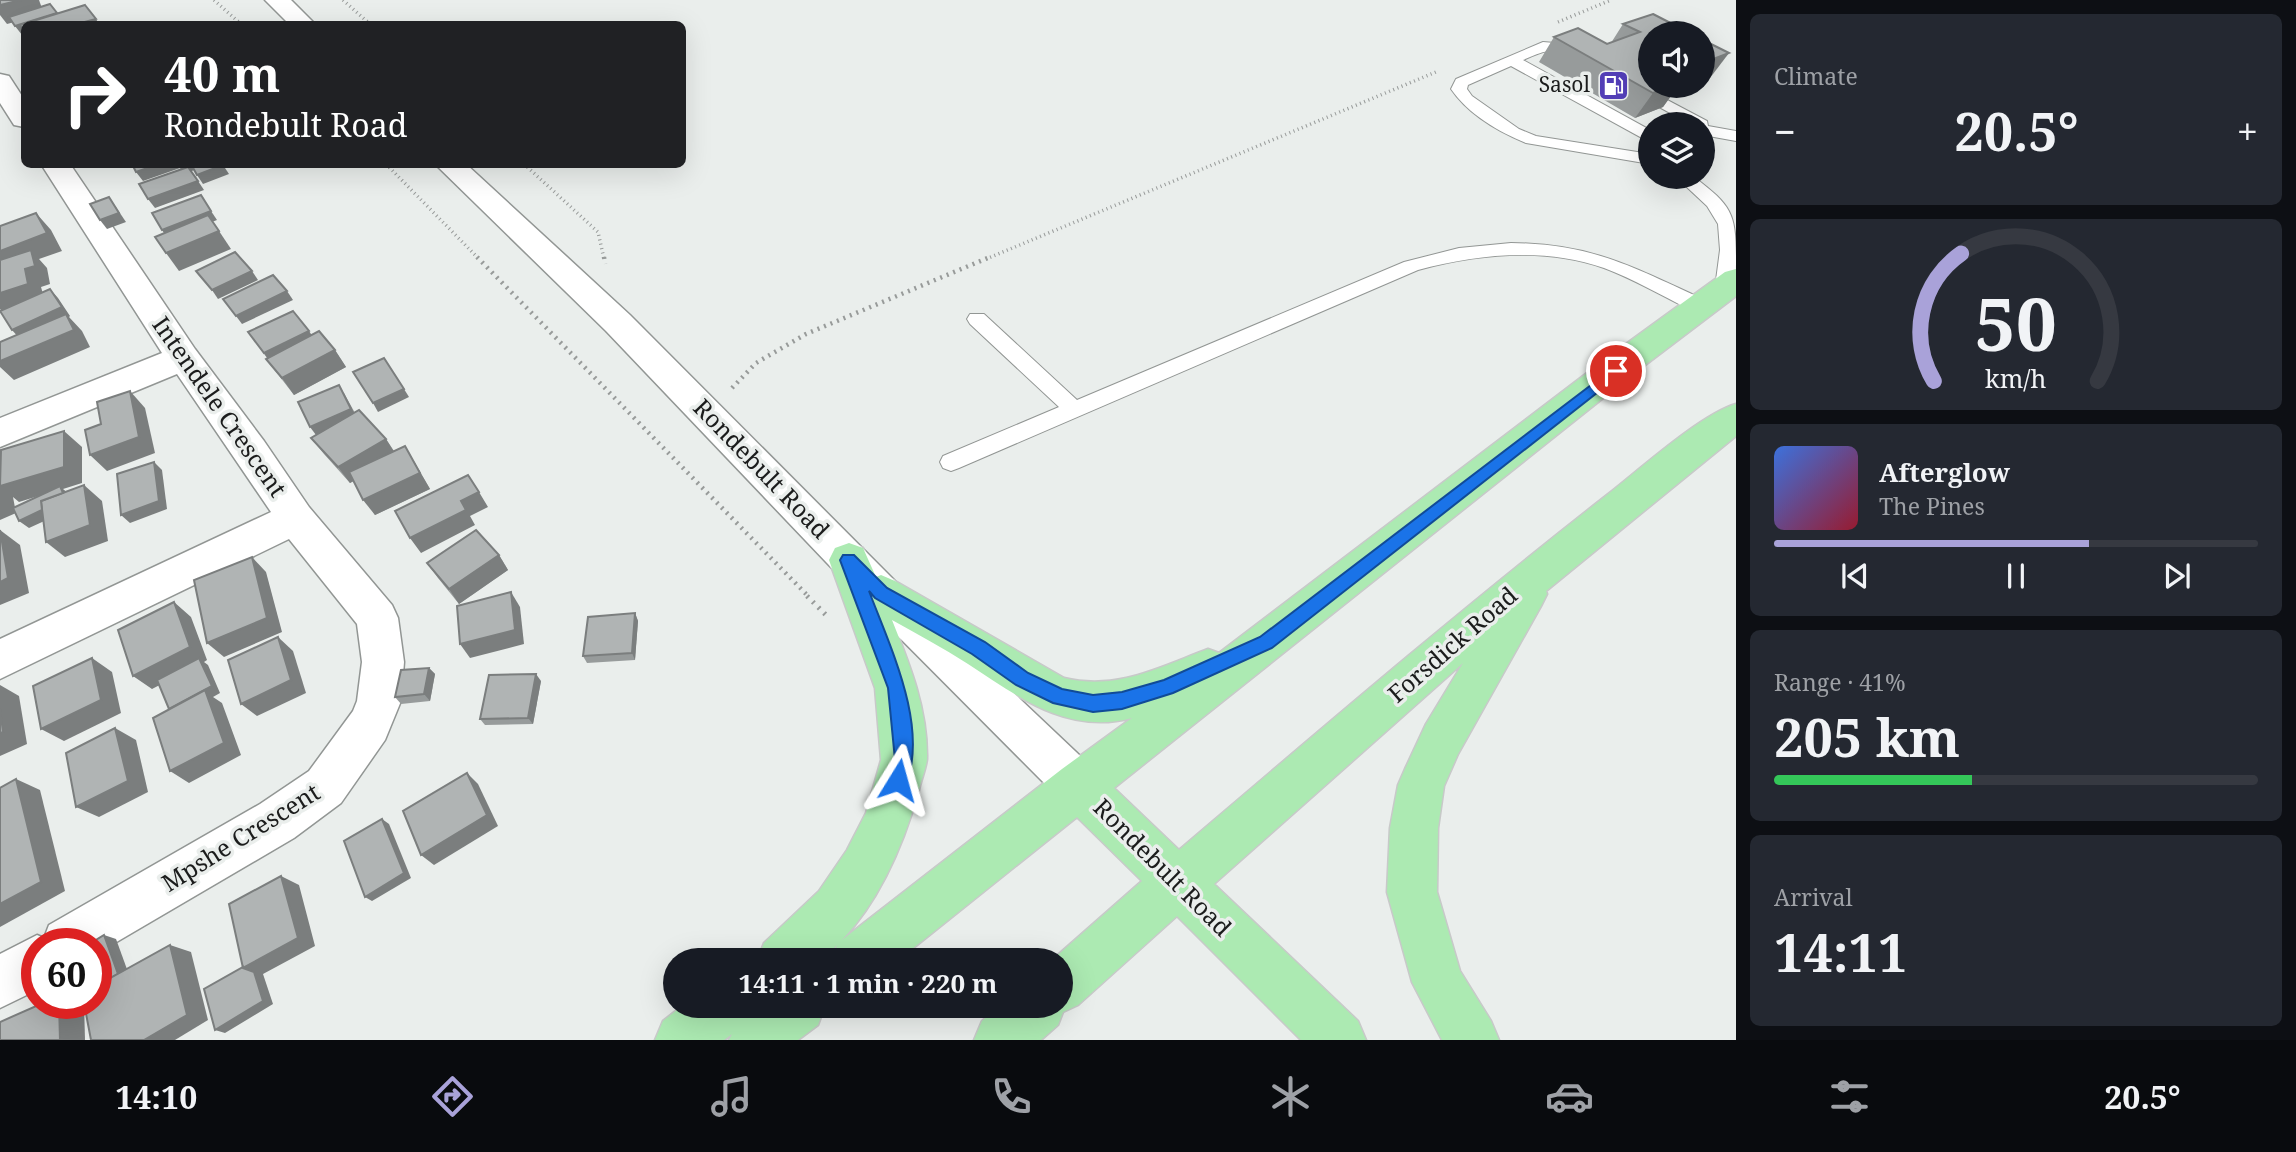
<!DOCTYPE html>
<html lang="en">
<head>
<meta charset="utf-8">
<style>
  body { margin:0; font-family:"Noto Serif",serif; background:#242831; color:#f1f3f6; height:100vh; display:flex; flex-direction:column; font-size:26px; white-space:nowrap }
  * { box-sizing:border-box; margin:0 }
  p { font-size:23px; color:#9ea1a6 }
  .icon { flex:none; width:38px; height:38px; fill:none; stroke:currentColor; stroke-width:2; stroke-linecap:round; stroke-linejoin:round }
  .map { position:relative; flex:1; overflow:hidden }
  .sheet { display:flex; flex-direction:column; gap:14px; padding:14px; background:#0d0f14; width:560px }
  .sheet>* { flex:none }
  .top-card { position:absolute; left:21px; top:21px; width:665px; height:147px; border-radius:10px; box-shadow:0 7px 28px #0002; background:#202124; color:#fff; overflow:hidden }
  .buttons { position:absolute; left:1638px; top:21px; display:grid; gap:14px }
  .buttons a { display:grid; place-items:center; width:77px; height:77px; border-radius:50%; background:#171b24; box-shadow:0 7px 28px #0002; font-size:35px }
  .speed { position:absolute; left:21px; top:928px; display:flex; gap:14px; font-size:35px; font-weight:700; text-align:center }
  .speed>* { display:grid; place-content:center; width:91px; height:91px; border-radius:50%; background:#171b24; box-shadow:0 7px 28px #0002; line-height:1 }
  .speed .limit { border:10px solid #d22; background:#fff; color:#111 }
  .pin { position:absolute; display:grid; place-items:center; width:60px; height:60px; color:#fff; margin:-30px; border:4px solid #fff; border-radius:50%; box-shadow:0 2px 7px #0007 }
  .me { position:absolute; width:77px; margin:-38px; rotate:8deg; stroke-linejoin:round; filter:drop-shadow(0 0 5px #0008) }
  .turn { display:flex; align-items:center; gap:24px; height:147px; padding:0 28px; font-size:32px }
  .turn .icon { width:91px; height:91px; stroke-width:2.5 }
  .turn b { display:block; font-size:49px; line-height:60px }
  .big { font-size:52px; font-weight:700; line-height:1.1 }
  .sheet .tile { flex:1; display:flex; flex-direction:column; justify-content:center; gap:10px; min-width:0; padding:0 24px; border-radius:10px; background:#242831 }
  .sheet .dial { align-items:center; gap:0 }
  .dial svg { height:182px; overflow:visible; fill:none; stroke:#363941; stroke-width:7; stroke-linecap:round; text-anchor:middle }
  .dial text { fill:#f1f3f6; stroke:none }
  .song { display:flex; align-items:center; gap:21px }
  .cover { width:84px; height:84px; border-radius:10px; background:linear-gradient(135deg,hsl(220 70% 55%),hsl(350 70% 35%)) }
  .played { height:7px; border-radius:4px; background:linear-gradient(90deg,#a9a2d9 65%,#363941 65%) }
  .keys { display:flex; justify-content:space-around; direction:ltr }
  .heat { display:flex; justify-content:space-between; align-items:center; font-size:38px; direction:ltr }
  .charge { height:10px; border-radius:5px; background:linear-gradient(90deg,#34c759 41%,#363941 0) }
  .trip { position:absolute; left:663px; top:948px; width:410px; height:70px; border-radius:35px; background:#171b24; box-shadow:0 7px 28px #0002; font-weight:700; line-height:70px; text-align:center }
  .tab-bar { display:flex; height:112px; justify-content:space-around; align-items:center; background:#090b0e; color:#9ea1a6 }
  .tab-bar .icon { width:49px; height:49px }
  .tab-bar .selected { color:#a9a2d9 }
  .tab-bar b { font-size:32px; color:#f1f3f6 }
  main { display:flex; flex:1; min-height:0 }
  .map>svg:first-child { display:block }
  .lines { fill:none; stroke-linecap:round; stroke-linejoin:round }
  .service-casing { stroke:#929694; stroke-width:2 }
  .minor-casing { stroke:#929694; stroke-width:3 }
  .secondary-casing { stroke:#929694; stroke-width:3 }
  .primary-casing { stroke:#c8c9c9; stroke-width:3 }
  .path-far2 { stroke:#989b9a; stroke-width:3.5; stroke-dasharray:1 3.5; stroke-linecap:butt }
  .path-far1 { stroke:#989b9a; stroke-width:4.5; stroke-dasharray:2 5; stroke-linecap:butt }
  .path { stroke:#989b9a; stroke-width:5; stroke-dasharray:2 6; stroke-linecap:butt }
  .service { fill:#fff; fill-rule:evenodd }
  .minor { fill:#fff; fill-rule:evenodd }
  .secondary { fill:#fff; fill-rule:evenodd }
  .primary { fill:#aceab2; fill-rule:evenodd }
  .wall { fill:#979b9b }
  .shaded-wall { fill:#7b7e7e }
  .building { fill:#b0b4b4; stroke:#7b7e7e; stroke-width:2 }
  .route { fill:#1a73e8; stroke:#114b97; stroke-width:2 }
  .labels { text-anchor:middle; stroke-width:7; stroke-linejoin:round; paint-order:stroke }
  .far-poi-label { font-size:21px; fill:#1b1c1c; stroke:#eaeeec; text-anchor:end }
  .street-label { font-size:24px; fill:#1b1c1c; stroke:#eaeeec }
</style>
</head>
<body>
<main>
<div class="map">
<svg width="1736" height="1040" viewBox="0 0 1736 1040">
  <rect width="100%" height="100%" fill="#eaeeec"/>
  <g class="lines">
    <defs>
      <g id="service">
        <path d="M1543 42 1567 44 1584 55 1577 59C1547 51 1555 46 1523 60L1650 130V139L1642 138 1511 66 1468 85 1467 89 1472 96 1519 129 1536 136 1650 154V164L1526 143C1499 132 1468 114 1451 89L1456 79Z"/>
        <path d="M1637 84 1707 121 1708 126 1736 131V141L1703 135V124H1690L1632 92 1629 89 1632 86Z"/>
        <path d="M1676 177H1694C1732 206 1736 213 1736 260 1736 271 1736 283 1731 293H1717L1715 288 1720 250 1718 224 1707 206Z"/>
        <path d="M1511 243C1594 244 1632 267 1705 300L1708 305 1705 310H1691C1662 296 1634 279 1604 268 1544 247 1477 254 1418 270L959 468 951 471 943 468 940 462 943 456 1059 407 970 324 967 319 970 314H984L1077 400 1404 262 1459 248Z"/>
      </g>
      <g id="minor">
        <path d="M0 74 9 76 24 99V127L14 125 0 103Z"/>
        <path d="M41 164H70L195 349 264 441 309 507 392 605 398 618 404 662 401 701 385 740 341 803 294 838 96 954V943H37V990L0 1008V954L37 935 44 938 49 925 260 804 309 771 353 711 357 701 362 662 357 624 289 539 0 679V639L271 512 177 374 0 447V418L162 353Z"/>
      </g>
      <g id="secondary">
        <path d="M265 0H291L315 24H289Z"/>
        <path d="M435 164H466L630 315 895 581 1094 769 1101 785 1094 801 1078 808 1062 801 867 605 606 331Z"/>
      </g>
      <g id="primary">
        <path d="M1736 269V296L1632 375 1114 788 1179 850C1320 730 1461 609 1607 495 1638 471 1701 414 1736 404V436L1546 591 1547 594 1541 606 1458 754 1444 786 1438 828 1437 892 1460 971 1491 1021 1499 1040H1442L1412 982 1387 892 1390 828 1398 785 1405 769 1426 724 1463 663 1214 884 1358 1021 1366 1040H1301L1177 916 1078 1005 1063 1012 1058 1025 1041 1040H974L982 1021 999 1006H1060V961H1051L1142 881 1077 817 897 961H831L837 945 822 961H757L764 943 819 891 847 850 866 813 881 760 875 688 829 560 835 548 849 543 863 548 876 577 881 575 895 581 1064 678C1117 691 1160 667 1208 649L1219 653 1608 357 1725 272ZM892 620C917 634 943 648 968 664 1019 697 1067 735 1132 718L1062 769 842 940C880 900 904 843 919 790 921 780 926 769 927 759 928 710 910 665 892 620Z"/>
        <path d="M682 1006H751L749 1012 756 1006H825L818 1025 798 1040H729L732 1034 724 1040H655L663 1021Z"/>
      </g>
    </defs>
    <use href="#service" class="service-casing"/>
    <use href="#minor" class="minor-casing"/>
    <use href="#secondary" class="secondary-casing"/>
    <use href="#primary" class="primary-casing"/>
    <g class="path-far2">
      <path d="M214 0 241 24"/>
      <path d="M343 0 370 24"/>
      <path d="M1558 22 1611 0"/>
      <path d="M386 164 479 259"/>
      <path d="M524 164 598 232 604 259"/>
      <path d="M986 259 1436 72"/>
    </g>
    <g class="path-far1">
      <path d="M477 257 809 597"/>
      <path d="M604 257 605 264"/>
      <path d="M732 388 756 363 806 334 990 257"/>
    </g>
    <path class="path" d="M807 596 826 615"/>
    <use href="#service" class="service"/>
    <use href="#minor" class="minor"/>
    <use href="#secondary" class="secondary"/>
    <use href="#primary" class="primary"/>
  </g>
  <g class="wall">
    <path d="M1623 24 1650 33V86H1691L1679 90 1676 89 1663 107 1635 118 1539 62 1554 37 1607 44 1611 43Z"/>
    <path d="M248 332 312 335 335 350 346 367 294 395 266 359 267 358Z"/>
    <path d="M344 393 355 413 386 439 394 451 405 446 430 489 375 515 354 481 350 483 324 454 311 438 316 435Z"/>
    <path d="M499 555 508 570 459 604 438 578 427 563Z"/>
    <path d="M635 613 638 621 635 660 587 663 583 656Z"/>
    <path d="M429 668 435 674 430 701 401 704 395 697Z"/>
    <path d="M541 681 533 724 485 725 480 719Z"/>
  </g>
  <g class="shaded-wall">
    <path d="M21 0H39L44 14 7 24 0 15V5Z"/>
    <path d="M57 13 24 24V34L22 35 15 26Z"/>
    <path d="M96 19 99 24H77Z"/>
    <path d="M1729 53 1710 78 1703 81V63Z"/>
    <path d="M1671 86H1678L1663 107 1635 118 1653 93Z"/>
    <path d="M1682 86H1691L1679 90Z"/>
    <path d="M159 164H210L184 174 180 168 143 181 136 172Z"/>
    <path d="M223 165 229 174 203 184 197 175Z"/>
    <path d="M198 181 204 190 155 208 148 199Z"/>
    <path d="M109 197 126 222 107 229 100 220Z"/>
    <path d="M211 211 217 220 168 239 162 230Z"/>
    <path d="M36 213 51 230 62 251 39 259 47 268 50 284 41 287 45 301 5 314 0 309V293L25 269 0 274V251Z"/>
    <path d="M219 231 231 249 179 271 166 253Z"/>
    <path d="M252 271 258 280 218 299 212 290Z"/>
    <path d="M50 289 58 298 70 316 69 317 82 331 90 347 14 380 0 367V361L20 339 12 330Z"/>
    <path d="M287 291 293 300 242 324 236 316Z"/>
    <path d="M309 331 315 340 270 362 264 353Z"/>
    <path d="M335 350 346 367 294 395 282 378Z"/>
    <path d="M339 385 357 418 316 435 310 427Z"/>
    <path d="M404 389 409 397 378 412 373 403Z"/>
    <path d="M130 391 145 408 155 453 107 471 90 455Z"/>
    <path d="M64 431 82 447V483L63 489 69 494 75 507 29 528 19 521 61 489 19 502 13 497 16 513 0 520V454L4 457Z"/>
    <path d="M386 439 396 455 350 483 338 467Z"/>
    <path d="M405 446 430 489 375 515 363 500Z"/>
    <path d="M154 462 162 470 167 509 130 523 121 515Z"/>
    <path d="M84 485 102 501 108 541 65 557 46 542Z"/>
    <path d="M479 492 488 507 470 516 475 525 421 553 410 538 461 501Z"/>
    <path d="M0 530 20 545 29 593 0 605Z"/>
    <path d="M499 555 508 570 459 604 449 589Z"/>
    <path d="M252 557 266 572 282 632 224 657 207 643Z"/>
    <path d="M511 592 520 607 524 644 470 658 460 644Z"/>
    <path d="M174 602 191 617 207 660 204 662 208 665 220 693 213 697 222 703 241 755 189 783 170 771 178 716 202 663 152 689 133 676Z"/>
    <path d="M635 613 638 621 635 660 632 653Z"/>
    <path d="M278 637 293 651 306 693 257 716 241 704Z"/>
    <path d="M92 658 112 672 121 713 64 741 41 729Z"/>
    <path d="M429 668 435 674 430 701 424 694Z"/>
    <path d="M536 674 541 681 533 724 528 718Z"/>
    <path d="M0 685 19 696 27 744 0 756Z"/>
    <path d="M115 728 136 740 148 792 99 817 76 807Z"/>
    <path d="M467 773 478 784 498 826 434 865 421 855Z"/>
    <path d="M16 779 40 790 65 891 0 927V904Z"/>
    <path d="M382 819 389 824 411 878 372 901 365 897Z"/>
    <path d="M281 876 299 885 315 946 263 974 273 1004 225 1033 215 1030 243 968Z"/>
    <path d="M104 935 116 939 132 983 98 1006Z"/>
    <path d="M170 945 191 952 208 1020 175 1040H144Z"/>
    <path d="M59 1003H84L85 1040H60Z"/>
  </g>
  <g class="building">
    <path d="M0 0H21L0 5Z"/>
    <path d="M50 4 57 13 15 26 9 17Z"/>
    <path d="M85 5 96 19 77 24H24V32L20 25Z"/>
    <path d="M1653 14 1690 33H1650V62L1647 63 1650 65V86H1671L1653 93 1554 37 1578 28 1607 44 1640 32 1623 24Z"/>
    <path d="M1703 40 1729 53 1703 63Z"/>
    <path d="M132 164H159L136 172Z"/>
    <path d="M195 164H223V165L197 175 192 166Z"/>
    <path d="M188 167 198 181 148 199 139 184Z"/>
    <path d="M201 195 211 211 162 230 152 213Z"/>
    <path d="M109 197 119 213 100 220 90 204Z"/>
    <path d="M36 213 47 233 0 251V226Z"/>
    <path d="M208 215 219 231 166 253 155 237Z"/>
    <path d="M31 250 35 266 25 269 28 284 0 293V260Z"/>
    <path d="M235 252 252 271 212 290 196 271Z"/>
    <path d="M273 275 287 291 236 316 223 299Z"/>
    <path d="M50 289 62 307 12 330 0 311Z"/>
    <path d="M293 311 309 331 264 353 248 332Z"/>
    <path d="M66 314 74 330 0 361V342Z"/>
    <path d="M319 331 335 350 282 378 266 359Z"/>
    <path d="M384 358 404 389 373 403 353 372Z"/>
    <path d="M339 385 351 409 310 427 298 402Z"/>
    <path d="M130 391 139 437 90 455 85 430 101 424 97 402Z"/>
    <path d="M359 410 386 439 338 467 311 438Z"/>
    <path d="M64 431V467L0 486 1 450Z"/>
    <path d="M405 446 420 473 363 500 349 472Z"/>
    <path d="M154 462 159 501 121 515 117 474Z"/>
    <path d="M468 475 479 492 461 501 466 510 410 538 395 511Z"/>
    <path d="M84 485 90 525 46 542 41 501Z"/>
    <path d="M60 486 63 493 41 501 42 510 19 521 13 508Z"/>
    <path d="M0 530 8 578 0 582Z"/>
    <path d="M476 530 499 555 449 589 427 563Z"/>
    <path d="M252 557 267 618 207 643 194 580Z"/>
    <path d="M511 592 515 630 460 644 457 606Z"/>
    <path d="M174 602 190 647 133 676 118 630Z"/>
    <path d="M635 613 632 653 583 656 588 617Z"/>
    <path d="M278 637 291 680 241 704 228 660Z"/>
    <path d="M92 658 101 700 41 729 33 686Z"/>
    <path d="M199 658 212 686 169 709 157 680Z"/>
    <path d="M429 668 424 694 395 697 401 670Z"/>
    <path d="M536 674 528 718 480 719 489 675Z"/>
    <path d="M205 690 224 743 170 771 153 718Z"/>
    <path d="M0 709 3 732 0 733Z"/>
    <path d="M115 728 128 781 76 807 66 753Z"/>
    <path d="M467 773 487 815 421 855 403 811Z"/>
    <path d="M16 779 41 882 0 904V788Z"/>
    <path d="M382 819 404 873 365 897 344 841Z"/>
    <path d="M281 876 298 938 243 968 229 904Z"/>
    <path d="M104 935 118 974 96 986V943H91Z"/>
    <path d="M170 945 187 1015 144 1040H91L84 1003H96V986Z"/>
    <path d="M243 967V968L254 972 263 1001 215 1030 204 989Z"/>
    <path d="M43 1003H59L60 1040H0V1022Z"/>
  </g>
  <path class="route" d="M1616 366 1621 367V374L1272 648 1173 693 1122 709 1093 712 1053 703 1016 685 972 654 875 598 869 591C890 647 930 728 905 787L898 789 892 787 889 780 895 760 888 688 840 560 843 555H854L887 588 985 642 1028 673 1062 689 1093 695 1122 692 1164 680 1260 637Z"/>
  <defs>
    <symbol id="fuel-square" viewBox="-11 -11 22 22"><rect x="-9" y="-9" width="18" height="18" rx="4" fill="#523eb6" stroke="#eaeeec"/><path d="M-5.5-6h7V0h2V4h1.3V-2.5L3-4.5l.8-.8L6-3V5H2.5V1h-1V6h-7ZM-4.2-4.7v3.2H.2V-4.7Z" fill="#fff"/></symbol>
  </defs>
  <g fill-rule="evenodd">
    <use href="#fuel-square" x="1596" y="68" width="35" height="35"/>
  </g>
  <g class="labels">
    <g class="far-poi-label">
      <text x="1590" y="92">Sasol</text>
    </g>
    <g class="street-label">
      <text transform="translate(219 407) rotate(55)" y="8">Intendele Crescent</text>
      <text transform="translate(761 469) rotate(46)" y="8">Rondebult Road</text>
      <text transform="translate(1453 645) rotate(-41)" y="8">Forsdick Road</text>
      <text transform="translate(241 838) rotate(-32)" y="8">Mpshe Crescent</text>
      <text transform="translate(1162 868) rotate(45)" y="8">Rondebult Road</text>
    </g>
  </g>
</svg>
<div class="buttons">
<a><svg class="icon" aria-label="sound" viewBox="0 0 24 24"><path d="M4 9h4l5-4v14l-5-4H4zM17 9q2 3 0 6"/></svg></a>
<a><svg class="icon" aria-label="layers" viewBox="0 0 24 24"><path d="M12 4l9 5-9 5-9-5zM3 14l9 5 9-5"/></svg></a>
</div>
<div class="speed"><div class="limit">60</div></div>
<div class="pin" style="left:1616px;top:371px;background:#d93025"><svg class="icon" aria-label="arrive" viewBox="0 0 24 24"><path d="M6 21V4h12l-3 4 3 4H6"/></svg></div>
<svg class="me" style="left:898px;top:780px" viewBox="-20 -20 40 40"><path d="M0-17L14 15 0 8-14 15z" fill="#1a73e8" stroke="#fff" stroke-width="4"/></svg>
<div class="trip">14:11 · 1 min · 220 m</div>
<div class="top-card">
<div class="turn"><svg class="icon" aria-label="right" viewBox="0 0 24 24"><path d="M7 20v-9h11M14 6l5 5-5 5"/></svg><div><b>40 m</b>Rondebult Road</div></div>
</div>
</div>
<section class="sheet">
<div class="tile"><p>Climate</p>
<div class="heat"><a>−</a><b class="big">20.5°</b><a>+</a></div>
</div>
<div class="tile dial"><svg viewBox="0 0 100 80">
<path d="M14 69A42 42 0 1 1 86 69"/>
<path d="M14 69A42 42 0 0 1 26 13" stroke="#a9a2d9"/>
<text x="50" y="56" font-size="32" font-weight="700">50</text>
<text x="50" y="72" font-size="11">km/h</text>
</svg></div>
<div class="tile">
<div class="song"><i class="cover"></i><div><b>Afterglow</b><p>The Pines</p></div></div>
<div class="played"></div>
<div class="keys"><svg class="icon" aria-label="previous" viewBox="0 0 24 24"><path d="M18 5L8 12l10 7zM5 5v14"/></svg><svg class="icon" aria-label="pause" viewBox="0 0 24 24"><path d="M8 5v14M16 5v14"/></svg><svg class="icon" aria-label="next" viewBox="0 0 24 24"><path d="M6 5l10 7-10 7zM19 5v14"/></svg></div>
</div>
<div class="tile"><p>Range · 41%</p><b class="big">205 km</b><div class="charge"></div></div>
<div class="tile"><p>Arrival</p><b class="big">14:11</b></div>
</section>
</main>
<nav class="tab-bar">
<b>14:10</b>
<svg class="icon selected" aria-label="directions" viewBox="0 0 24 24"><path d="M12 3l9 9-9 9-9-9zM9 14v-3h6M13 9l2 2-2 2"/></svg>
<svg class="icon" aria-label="music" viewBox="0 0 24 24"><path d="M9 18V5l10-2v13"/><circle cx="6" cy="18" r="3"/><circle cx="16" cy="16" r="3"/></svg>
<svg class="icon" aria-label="phone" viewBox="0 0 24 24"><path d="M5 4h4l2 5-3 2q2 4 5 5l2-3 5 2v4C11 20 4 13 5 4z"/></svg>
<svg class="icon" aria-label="climate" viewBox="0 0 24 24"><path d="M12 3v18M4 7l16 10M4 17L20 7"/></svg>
<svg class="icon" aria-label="car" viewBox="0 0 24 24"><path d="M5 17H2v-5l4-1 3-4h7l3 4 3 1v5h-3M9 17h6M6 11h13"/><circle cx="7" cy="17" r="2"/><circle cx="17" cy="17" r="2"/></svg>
<svg class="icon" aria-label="filters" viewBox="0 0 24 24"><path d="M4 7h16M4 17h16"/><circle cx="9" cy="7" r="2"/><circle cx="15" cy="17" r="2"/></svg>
<b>20.5°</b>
</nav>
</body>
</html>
